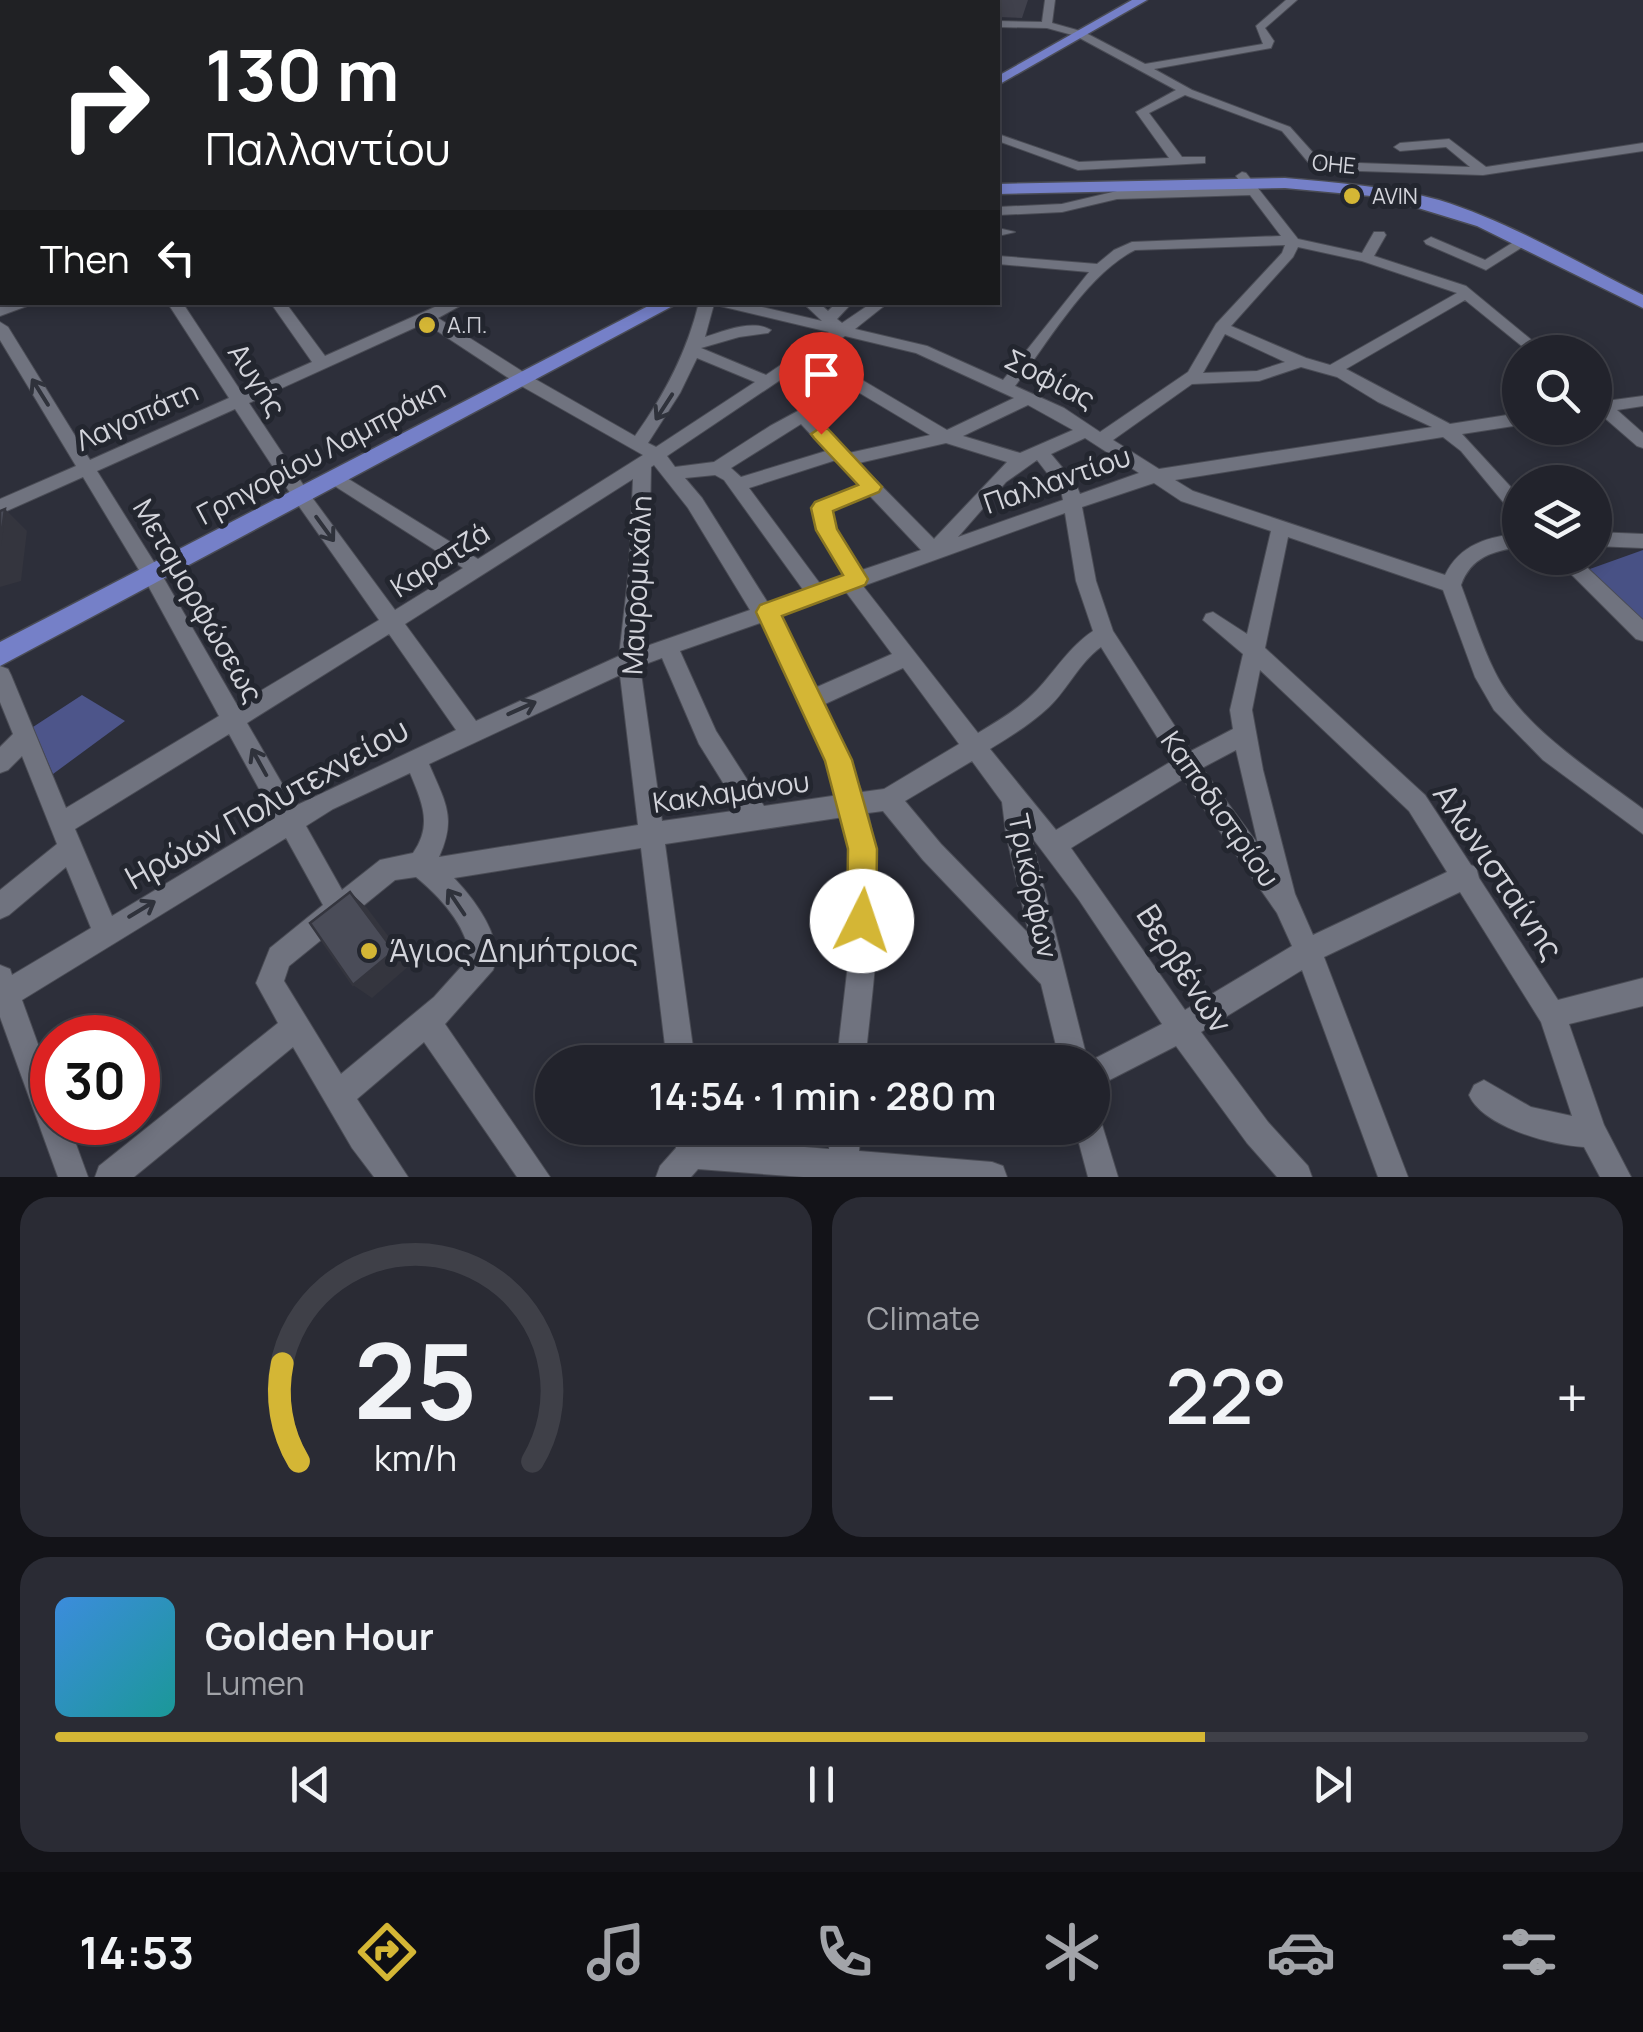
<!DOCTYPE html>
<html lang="en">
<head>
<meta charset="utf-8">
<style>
  body { margin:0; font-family:Manrope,sans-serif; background:#2a2b34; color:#f1f3f6; height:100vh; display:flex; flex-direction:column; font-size:38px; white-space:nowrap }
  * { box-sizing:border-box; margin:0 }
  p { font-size:32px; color:#a2a4a9 }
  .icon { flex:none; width:55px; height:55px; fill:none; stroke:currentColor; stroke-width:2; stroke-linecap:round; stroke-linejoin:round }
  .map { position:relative; height:1177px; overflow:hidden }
  .details { display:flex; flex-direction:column; gap:20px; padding:20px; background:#131318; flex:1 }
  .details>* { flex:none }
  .top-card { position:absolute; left:0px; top:0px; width:1000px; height:305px; box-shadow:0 5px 15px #0003,0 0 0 2px #3f4048; background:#202124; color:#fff; overflow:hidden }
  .buttons { position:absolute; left:1502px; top:335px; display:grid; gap:20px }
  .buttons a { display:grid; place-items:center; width:110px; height:110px; border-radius:50%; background:#22232c; box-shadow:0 5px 15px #0003,0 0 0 2px #3f4048; font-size:50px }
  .speed { position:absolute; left:30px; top:1015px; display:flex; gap:20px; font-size:50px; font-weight:700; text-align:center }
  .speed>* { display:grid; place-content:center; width:130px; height:130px; border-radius:50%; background:#22232c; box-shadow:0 5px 15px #0003,0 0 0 2px #3f4048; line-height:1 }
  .speed .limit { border:15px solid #d22; background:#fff; color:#111 }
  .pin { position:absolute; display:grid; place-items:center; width:85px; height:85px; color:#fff; margin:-102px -42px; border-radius:50% 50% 50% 0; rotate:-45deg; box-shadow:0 0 10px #0007 }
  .pin .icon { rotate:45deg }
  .me { position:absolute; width:110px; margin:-55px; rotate:4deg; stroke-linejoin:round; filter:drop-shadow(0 0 8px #0008) }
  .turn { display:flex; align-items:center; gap:35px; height:210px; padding:0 40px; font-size:45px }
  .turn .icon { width:130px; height:130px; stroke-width:2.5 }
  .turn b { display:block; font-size:70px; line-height:85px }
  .then { display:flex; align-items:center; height:95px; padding:0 40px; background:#0003; gap:20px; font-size:38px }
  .big { font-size:75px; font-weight:600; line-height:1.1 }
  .details .card { flex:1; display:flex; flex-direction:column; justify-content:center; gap:15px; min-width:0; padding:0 35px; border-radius:30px; background:#2a2b34 }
  .details .dial { align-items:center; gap:0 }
  .dial svg { height:260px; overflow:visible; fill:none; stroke:#3f4048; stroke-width:7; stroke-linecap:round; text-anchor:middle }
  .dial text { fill:#f1f3f6; stroke:none }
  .song { display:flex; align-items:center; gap:30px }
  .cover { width:120px; height:120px; border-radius:15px; background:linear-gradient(135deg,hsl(210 70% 55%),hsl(180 70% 35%)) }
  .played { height:10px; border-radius:5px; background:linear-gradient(90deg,#d4b635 75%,#3f4048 75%) }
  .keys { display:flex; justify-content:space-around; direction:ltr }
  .heat { display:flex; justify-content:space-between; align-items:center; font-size:55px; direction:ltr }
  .details .tiles { flex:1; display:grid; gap:20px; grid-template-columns:1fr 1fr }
  .card:last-child { grid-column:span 2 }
  .trip { position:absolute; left:535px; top:1045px; width:575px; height:100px; border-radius:50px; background:#22232c; box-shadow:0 5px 15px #0003,0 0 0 2px #3f4048; font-weight:600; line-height:100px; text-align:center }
  .tabs { display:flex; height:160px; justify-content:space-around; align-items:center; background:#0e0e12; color:#a2a4a9 }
  .tabs .icon { width:70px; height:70px }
  .tabs .current { color:#d4b635 }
  .tabs b { font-size:45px; color:#f1f3f6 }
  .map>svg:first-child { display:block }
  .green { fill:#4d558a }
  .forest { fill:#485185 }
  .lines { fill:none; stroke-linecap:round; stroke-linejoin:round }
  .minor-casing { stroke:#4a4c55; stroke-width:2 }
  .major-casing { stroke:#4a4c55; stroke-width:3 }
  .minor { fill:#70737f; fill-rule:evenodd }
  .major { fill:#7580c8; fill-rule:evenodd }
  .wall { fill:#40414c }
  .shaded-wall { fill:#34353e }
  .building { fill:#4a4c58; stroke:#34353e; stroke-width:2.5 }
  .oneway { stroke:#2f323b }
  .route { fill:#d4b635; stroke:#8a7622; stroke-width:2.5 }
  .poi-dot { fill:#d4b635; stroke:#23262f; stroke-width:4 }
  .labels { text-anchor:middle; stroke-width:10; stroke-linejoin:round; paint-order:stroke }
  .far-street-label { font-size:22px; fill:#d3d4db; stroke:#23262f }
  .far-poi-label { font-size:22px; fill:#d3d4db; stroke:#23262f; text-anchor:start }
  .street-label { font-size:28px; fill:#d3d4db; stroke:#23262f }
  .near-street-label { font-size:32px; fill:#d3d4db; stroke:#23262f }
  .near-poi-label { font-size:32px; fill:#d3d4db; stroke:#23262f; text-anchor:start }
</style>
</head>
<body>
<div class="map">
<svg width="1643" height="1177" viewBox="0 0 1643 1177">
  <rect width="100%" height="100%" fill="#2d2f3a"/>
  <path class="green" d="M82 695 125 721 53 774 33 727Z"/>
  <path class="forest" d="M1643 550V624L1587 570Z"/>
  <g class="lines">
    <defs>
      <g id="minor">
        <path d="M1045 0H1055L1052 23 1084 32 1145 64 1263 44 1256 26 1286 0H1297L1265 28 1274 41 1271 48 1154 69 1192 90 1290 127 1316 156 1330 162 1470 167 1446 147 1400 151 1394 147 1400 143 1449 139 1486 167 1643 143V151L1483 175 1328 170 1308 162 1282 131 1185 95 1149 113 1182 157H1205V163L1078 170 998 141V134L1079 162 1169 158 1136 112 1176 90 1076 36 1047 28 998 27V21L1042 22Z"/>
        <path d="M0 24 2 25V31L0 30Z"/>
        <rect x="0" y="74" width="2" height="6"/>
        <path d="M1242 172 1246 173 1298 239 1362 253 1374 232H1384L1386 235 1374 256 1466 286 1546 352H1529L1465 300 1346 369 1450 424 1520 413V425L1462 434 1520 497V516L1513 514 1461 451 1443 437 1175 480 1193 491 1445 575C1460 544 1488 537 1520 533V547C1493 551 1471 557 1461 585 1472 614 1481 644 1495 672 1522 728 1594 772 1643 809V834L1543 760 1494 710 1475 677 1443 590 1288 537 1265 648 1425 795 1471 865 1476 867 1479 878 1558 1000 1643 978V1006L1569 1024 1604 1125 1631 1177H1600L1584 1147C1551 1145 1483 1127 1469 1095L1474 1085 1484 1080 1531 1107 1572 1116 1541 1022 1460 892 1324 957 1408 1177H1378L1302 970 1201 1032 1268 1122 1308 1166 1312 1177H1277L1247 1143 1176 1046 1092 1089V1062H1060L1041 984 923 860 883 811 868 813C888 894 873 981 865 1062H837C844 982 863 897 844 817L665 844 695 1062H667L641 848 454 878C474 899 506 940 493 970L445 1024 550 1177H517L424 1042 357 1099 408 1177H374L352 1148 293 1047 134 1177H95L99 1166 278 1023 256 983 270 948 323 905 286 838 22 1000 52 1083V1122H68L88 1177H58L0 1017V965L10 969 12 975 91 928 66 867 9 915 0 919V890L57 844 22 756 8 770 0 773V747L13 734 0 702V666L8 669 11 675 66 808 219 716 145 580 83 477 0 514V499L76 466 0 340V322L8 327 90 460 229 398 167 302H182L242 393 312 362 270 302H285L325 356 446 302H467L438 318 528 375 635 436C665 394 687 352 699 302H741L822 321 802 302H818L828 311 837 302H853L837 319 842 323 873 302H889L855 329 927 346 1003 380 1089 272 998 264V256L1097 264 1114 250 1132 242 1281 236 1250 195 1117 199 1062 212 998 215V207L1062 204 1117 191 1244 187 1236 176ZM1285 245 1282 253 1216 324 1188 372 1100 432 1064 408 1015 386C1047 344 1087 274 1135 250ZM1298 247 1362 261 1457 293 1330 365 1306 358 1231 326 1293 257ZM714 304 720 306 829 332 766 375 701 348 739 337 768 333 771 330C753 319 724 331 705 337ZM425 323 516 383 643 455 478 559 342 475H330L327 479 330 483 463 568 395 610 308 492 249 403ZM1225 334 1285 362 1257 371 1203 373ZM845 336 916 353 1014 398 947 430 818 354ZM697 358 755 382 656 447 648 443 680 393ZM807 362 846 385 770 426 714 462 675 467 667 456ZM1301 367 1337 377 1378 402 1432 427 1159 469 1113 440 1192 384 1259 381ZM858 392 930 435 849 453 814 417ZM1028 405 1073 430 1020 453 963 436ZM235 409 296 502 379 620 237 705 159 570 97 471ZM801 424 826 451 741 477 731 468ZM1085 438 1139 473 1080 494 1076 484 1051 454ZM946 443 1007 462 934 539 859 463ZM836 460 859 485 815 503 813 508 818 530 845 576 821 585 749 488ZM1037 460 1061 491 1063 500 958 537 1006 482ZM654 465 688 508 750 610 641 648 649 569 651 467ZM715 475 724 480 804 591 768 603 702 498 685 478ZM633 479 629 569 619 656 476 721 405 624ZM1154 483 1181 501 1271 531 1247 634 1213 612 1206 614 1203 620 1243 654 1230 710 1233 729 1191 751 1113 631 1096 581 1082 507ZM869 495 921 550 862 570 836 529 832 511ZM1065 513 1076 581 1093 631C1069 647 1056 670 1037 690 1020 708 999 720 978 733L863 586ZM846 592 892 654 817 687 780 616ZM763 622 816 733 839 795 764 806 716 731 680 651ZM389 634 456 730 295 806 247 723ZM1101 647 1172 761 1056 830 990 749C1011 736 1031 724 1049 707 1068 689 1079 663 1101 647ZM662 658 699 744 740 810 662 821 640 666ZM903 668 959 744 884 789 862 792 825 704ZM1260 670 1409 811 1447 872 1313 935 1295 894 1263 770 1252 710ZM620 675 638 825 439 857C457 817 445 802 429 764ZM229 734 275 818 112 916 75 829ZM1236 750 1258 844 1202 768ZM972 761 1002 802 1006 834 1029 934 941 844 905 801ZM410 773C422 802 433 825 413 853L380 860 342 890 306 826 333 809ZM1183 779 1277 913 1292 946 1185 1010 1071 848ZM1031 836 1079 900 1162 1024 1088 1062ZM416 877C440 897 466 924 470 957L434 997 341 1074 284 981 289 966 395 880Z"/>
        <path d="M2 194V203L0 204V195Z"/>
        <path d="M998 228 1015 232 998 236Z"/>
        <rect x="0" y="232" width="2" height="8"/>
        <path d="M1431 237 1485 260 1520 238 1532 241 1486 270 1426 244 1424 241Z"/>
        <rect x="0" y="261" width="2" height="8"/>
        <path d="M13 302H38L0 316V306Z"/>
        <path d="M1595 395 1606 401 1643 396V406L1617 410 1643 433V448L1637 446 1599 413H1595Z"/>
        <path d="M1595 532 1643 534V548L1595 546Z"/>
        <path d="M1555 558H1577L1643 620V641L1636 639Z"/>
        <path d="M1092 1114 1100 1118 1118 1177H1088L1075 1128H1092Z"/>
        <path d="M674 1128H704L705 1139 829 1149 831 1128H861L859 1151 992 1162 1003 1166 1007 1177H803L698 1169 691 1177H656L660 1166 676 1148Z"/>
      </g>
      <g id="major">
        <path d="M1132 0H1147L998 85V76Z"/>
        <rect x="0" y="92" width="2" height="8"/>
        <path d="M1285 178C1337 183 1389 186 1439 200 1510 222 1576 262 1643 295V308L1477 226 1382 197 1285 188 998 194V184Z"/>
        <path d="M656 302H680L0 666V642Z"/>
      </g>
    </defs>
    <use href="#minor" class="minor-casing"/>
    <use href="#major" class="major-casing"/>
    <use href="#minor" class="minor"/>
    <use href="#major" class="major"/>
  </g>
  <path class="wall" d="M955 0H1028L1022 18 998 17V2H954Z"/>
  <g class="shaded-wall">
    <path d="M5 509 27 531 21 581 0 587V545Z"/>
    <path d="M350 892 367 908 410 965 372 998 353 985Z"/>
  </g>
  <g class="building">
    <path d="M5 509 0 545V511Z"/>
    <path d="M350 892 394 951 353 985 310 923Z"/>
  </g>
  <defs><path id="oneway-shaft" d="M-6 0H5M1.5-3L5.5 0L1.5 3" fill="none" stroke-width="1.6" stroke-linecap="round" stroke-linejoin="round" transform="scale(2.5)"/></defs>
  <g class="oneway">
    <use href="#oneway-shaft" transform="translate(40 392) rotate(-122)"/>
    <use href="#oneway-shaft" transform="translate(664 407) rotate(123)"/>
    <use href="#oneway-shaft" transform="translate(325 529) rotate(54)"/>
    <use href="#oneway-shaft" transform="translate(522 708) rotate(-24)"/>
    <use href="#oneway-shaft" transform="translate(259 762) rotate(-119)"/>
    <use href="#oneway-shaft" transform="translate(456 902) rotate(-124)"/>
    <use href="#oneway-shaft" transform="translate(142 909) rotate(-31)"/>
  </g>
  <path class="route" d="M821 427 828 429 882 487 879 492 833 511 837 529 868 579 865 585 782 616 852 760 877 849 876 921 872 931 862 936 851 931 847 921 848 849 825 761 756 612 760 605 843 575 816 530 811 508 815 502 858 485 814 438 811 434Z"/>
  <g class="poi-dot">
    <circle cx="1352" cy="196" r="10"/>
    <circle cx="427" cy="325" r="10"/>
    <circle cx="369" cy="951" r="10"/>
  </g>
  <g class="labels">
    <g class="far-street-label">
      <text transform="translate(1334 164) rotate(5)" y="8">ΟΗΕ</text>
    </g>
    <g class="far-poi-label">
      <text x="1372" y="204">AVIN</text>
      <text x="447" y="333">Α.Π.</text>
    </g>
    <g class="street-label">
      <text transform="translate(1050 379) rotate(27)" y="10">Σοφίας</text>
      <text transform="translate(257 380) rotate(57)" y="10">Αυγής</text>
      <text transform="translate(137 416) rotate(-24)" y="10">Λαγοπάτη</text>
      <text transform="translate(321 452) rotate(-28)" y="10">Γρηγορίου Λαμπράκη</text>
      <text transform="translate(1057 480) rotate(-19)" y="10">Παλλαντίου</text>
      <text transform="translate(440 560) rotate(-33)" y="10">Καρατζά</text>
      <text transform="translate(637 585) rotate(-87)" y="10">Μαυρομιχάλη</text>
      <text transform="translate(198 601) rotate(60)" y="10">Μεταμορφώσεως</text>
      <text transform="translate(731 792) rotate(-8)" y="10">Κακλαμάνου</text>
      <text transform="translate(1220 809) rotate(55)" y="10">Καποδιστρίου</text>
      <text transform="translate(1033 886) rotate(78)" y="10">Τρικόρφων</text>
    </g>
    <g class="near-street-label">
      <text transform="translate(267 804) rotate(-29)" y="11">Ηρώων Πολυτεχνείου</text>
      <text transform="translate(1498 872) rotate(56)" y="11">Αλωνισταίνης</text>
      <text transform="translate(1184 969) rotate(57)" y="11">Βερβένων</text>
    </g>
    <g class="near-poi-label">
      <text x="389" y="962">Άγιος Δημήτριος</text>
    </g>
  </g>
</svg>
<div class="buttons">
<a><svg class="icon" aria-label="search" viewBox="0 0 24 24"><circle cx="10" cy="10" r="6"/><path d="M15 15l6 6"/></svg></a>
<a><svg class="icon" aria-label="layers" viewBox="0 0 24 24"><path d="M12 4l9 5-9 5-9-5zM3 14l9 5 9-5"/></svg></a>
</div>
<div class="speed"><div class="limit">30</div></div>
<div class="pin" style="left:821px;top:434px;background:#d93025"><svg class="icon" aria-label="arrive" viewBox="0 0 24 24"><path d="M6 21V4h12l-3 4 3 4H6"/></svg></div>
<svg class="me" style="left:862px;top:921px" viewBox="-20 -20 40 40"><circle r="19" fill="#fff"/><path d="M0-13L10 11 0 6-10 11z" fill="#d4b635"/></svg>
<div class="trip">14:54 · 1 min · 280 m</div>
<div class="top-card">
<div class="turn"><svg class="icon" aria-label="right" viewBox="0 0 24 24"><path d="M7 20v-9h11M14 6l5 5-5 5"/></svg><div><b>130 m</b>Παλλαντίου</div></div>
<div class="then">Then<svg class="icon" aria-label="left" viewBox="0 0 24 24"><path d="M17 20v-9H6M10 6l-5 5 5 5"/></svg></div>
</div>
</div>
<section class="details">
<div class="tiles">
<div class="card dial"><svg viewBox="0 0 100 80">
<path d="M14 69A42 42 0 1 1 86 69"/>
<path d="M14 69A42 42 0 0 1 9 39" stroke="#d4b635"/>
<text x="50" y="56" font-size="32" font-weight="700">25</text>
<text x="50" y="72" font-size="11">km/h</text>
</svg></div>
<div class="card"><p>Climate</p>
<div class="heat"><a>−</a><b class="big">22°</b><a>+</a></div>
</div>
<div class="card">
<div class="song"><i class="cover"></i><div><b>Golden Hour</b><p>Lumen</p></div></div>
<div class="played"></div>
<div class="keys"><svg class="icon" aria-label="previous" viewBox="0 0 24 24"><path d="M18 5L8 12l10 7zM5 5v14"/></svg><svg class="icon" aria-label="pause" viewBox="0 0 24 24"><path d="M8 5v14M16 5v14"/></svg><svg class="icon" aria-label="next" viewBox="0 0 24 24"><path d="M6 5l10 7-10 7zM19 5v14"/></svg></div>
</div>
</div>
</section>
<nav class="tabs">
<b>14:53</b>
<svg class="icon current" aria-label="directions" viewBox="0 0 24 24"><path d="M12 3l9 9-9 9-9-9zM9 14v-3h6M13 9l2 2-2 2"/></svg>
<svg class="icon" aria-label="music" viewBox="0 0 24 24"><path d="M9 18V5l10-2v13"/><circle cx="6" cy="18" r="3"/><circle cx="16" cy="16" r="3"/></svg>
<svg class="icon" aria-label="phone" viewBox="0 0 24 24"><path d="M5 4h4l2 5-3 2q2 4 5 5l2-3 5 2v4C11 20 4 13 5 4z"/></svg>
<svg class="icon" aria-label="climate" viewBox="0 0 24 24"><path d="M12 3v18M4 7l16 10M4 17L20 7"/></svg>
<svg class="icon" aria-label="car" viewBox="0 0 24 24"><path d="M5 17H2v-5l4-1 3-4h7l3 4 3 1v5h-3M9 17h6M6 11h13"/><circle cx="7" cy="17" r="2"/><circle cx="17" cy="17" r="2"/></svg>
<svg class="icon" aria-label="filters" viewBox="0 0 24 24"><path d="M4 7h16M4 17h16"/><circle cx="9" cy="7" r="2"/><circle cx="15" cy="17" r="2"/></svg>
</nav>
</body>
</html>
